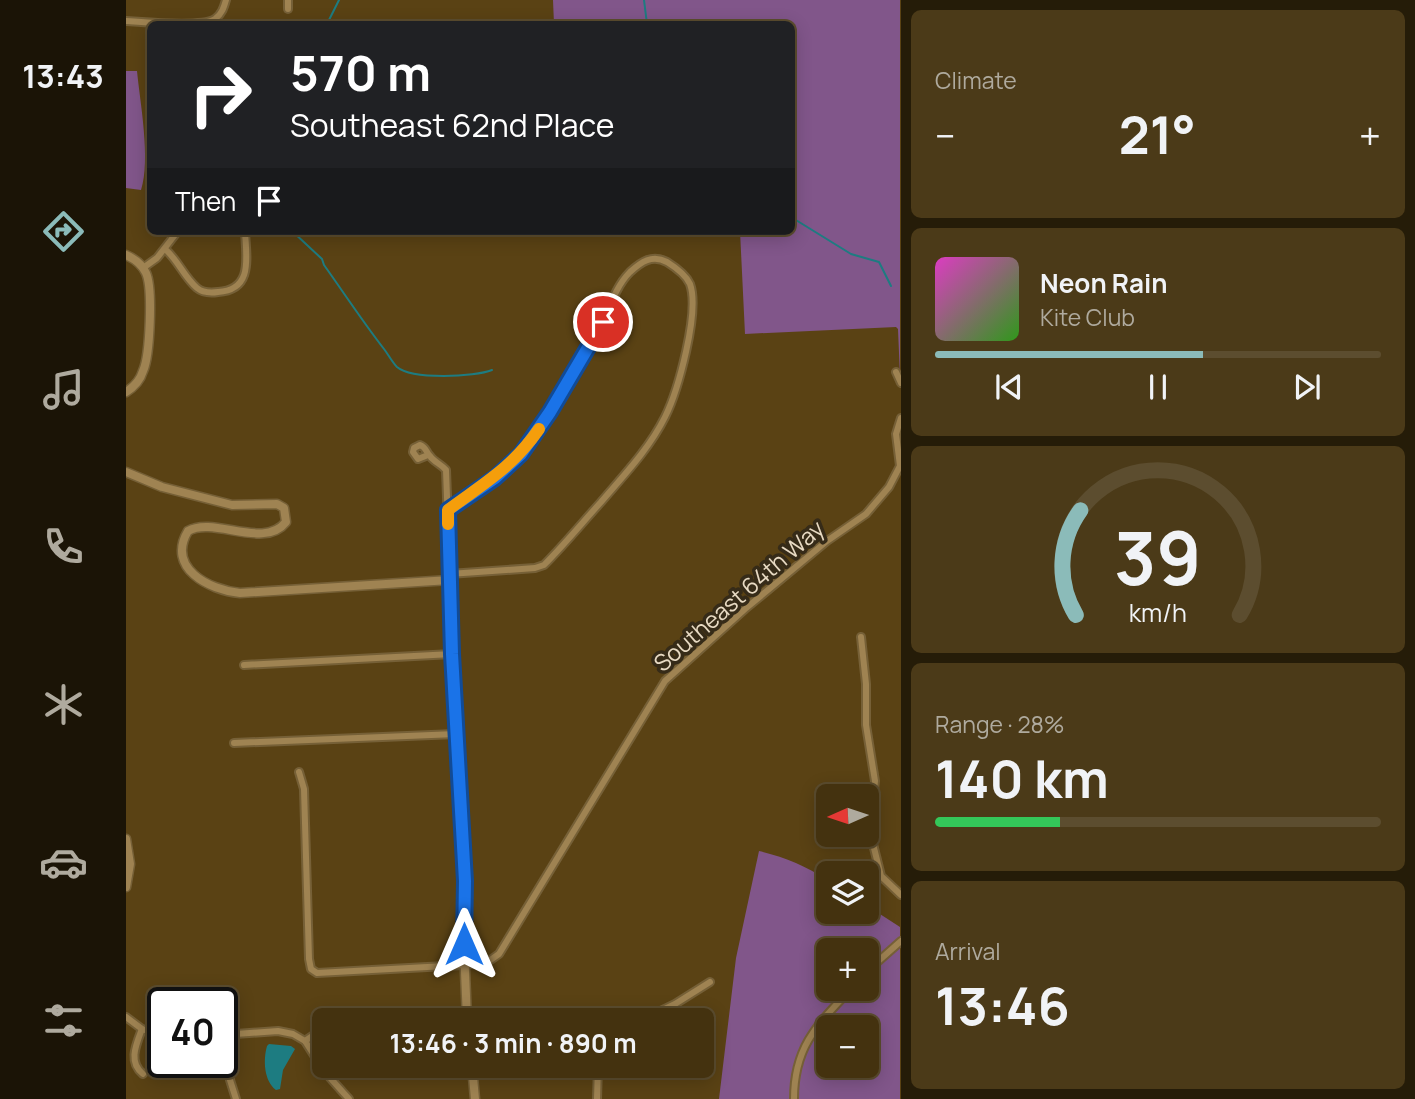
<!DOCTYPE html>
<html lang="en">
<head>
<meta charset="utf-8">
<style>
  body { margin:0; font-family:Manrope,sans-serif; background:#4b3a18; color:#f1f3f6; height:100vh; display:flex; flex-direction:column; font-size:26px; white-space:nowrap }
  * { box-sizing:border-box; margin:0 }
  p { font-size:23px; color:#afaa9e }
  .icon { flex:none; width:38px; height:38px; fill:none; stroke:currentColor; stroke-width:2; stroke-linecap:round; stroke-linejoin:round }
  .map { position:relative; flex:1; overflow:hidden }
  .details { display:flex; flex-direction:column; gap:10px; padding:10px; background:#251c08; width:514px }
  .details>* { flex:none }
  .hud { position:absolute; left:21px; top:21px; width:648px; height:214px; border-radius:10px; box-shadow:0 4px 18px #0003,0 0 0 2px #5c4d2f; background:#202124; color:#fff; overflow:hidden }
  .needle { width:46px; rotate:267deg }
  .tools { position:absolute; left:690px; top:784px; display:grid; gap:14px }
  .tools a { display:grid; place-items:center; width:63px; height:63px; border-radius:10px; background:#44320f; box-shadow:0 4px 18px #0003,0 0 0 2px #5c4d2f; font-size:35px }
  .speed { position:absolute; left:21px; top:987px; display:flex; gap:14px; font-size:35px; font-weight:700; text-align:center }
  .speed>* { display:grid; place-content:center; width:91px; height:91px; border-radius:50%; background:#44320f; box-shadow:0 4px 18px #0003,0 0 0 2px #5c4d2f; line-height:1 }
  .speed .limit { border:4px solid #111; border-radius:10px; background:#fff; color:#111 }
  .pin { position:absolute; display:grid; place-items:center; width:60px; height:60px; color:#fff; margin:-30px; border:4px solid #fff; border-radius:50%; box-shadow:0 2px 7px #0007 }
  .me { position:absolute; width:77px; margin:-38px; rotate:0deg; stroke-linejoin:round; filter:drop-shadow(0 0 5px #0008) }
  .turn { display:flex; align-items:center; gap:24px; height:147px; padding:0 28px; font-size:32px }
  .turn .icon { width:91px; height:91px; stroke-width:2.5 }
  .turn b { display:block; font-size:49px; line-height:60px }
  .then { display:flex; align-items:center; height:66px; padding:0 28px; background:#0003; gap:14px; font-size:26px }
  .big { font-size:52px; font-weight:700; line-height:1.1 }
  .details .widget { flex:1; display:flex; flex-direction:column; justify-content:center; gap:10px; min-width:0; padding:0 24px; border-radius:10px; background:#4b3a18 }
  .details .dial { align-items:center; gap:0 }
  .dial svg { height:182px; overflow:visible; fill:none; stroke:#5c4d2f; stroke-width:7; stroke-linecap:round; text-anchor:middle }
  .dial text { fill:#f1f3f6; stroke:none }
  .song { display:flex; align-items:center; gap:21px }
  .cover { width:84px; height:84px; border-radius:10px; background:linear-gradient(135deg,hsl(310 70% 55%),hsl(110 70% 35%)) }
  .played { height:7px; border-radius:4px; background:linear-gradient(90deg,#8bbbb9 60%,#5c4d2f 60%) }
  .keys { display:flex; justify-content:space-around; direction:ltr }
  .heat { display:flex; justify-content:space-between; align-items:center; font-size:38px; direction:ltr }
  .charge { height:10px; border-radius:5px; background:linear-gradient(90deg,#34c759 28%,#5c4d2f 0) }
  .trip { position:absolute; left:186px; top:1008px; width:402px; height:70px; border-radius:10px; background:#44320f; box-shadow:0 4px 18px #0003,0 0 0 2px #5c4d2f; font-weight:700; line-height:70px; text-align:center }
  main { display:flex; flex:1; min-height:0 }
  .dock { display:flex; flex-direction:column; width:126px; justify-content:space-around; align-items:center; background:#1b1406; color:#afaa9e }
  .dock .icon { width:49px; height:49px }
  .dock .current { color:#8bbbb9 }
  .dock b { font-size:32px; color:#f1f3f6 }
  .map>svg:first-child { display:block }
  .green { fill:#81568a; fill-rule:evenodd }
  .water { fill:#1d7c81 }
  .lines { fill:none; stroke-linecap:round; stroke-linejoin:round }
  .stream { stroke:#1d7c81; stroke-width:2 }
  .minor-casing { stroke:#766037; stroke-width:10 }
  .tertiary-casing { stroke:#766037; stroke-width:11 }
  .minor { stroke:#9f8352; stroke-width:6 }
  .tertiary { stroke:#9f8352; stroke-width:8 }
  .route-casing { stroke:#114b97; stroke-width:18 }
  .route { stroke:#1a73e8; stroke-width:12 }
  .slow { stroke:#f59e0b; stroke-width:12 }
  .labels { text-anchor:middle; stroke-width:7; stroke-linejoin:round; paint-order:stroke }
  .street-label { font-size:23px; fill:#e8dac3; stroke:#362b18 }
</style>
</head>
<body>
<main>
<nav class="dock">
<b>13:43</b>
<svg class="icon current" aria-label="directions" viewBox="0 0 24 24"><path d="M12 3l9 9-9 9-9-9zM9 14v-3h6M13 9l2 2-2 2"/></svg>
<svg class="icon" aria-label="music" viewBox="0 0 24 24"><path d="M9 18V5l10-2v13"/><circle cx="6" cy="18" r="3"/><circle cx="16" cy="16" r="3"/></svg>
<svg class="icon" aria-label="phone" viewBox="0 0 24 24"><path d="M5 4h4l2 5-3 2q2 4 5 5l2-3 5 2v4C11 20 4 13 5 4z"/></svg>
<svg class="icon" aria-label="climate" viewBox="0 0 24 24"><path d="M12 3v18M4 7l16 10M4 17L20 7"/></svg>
<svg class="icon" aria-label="car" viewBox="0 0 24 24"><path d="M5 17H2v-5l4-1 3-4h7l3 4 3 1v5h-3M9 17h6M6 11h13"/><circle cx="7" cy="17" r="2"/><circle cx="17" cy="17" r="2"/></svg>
<svg class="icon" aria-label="filters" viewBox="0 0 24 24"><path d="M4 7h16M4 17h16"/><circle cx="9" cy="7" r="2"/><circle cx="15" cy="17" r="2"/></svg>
</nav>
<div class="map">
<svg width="775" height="1099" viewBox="0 0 775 1099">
  <rect width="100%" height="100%" fill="#5a4214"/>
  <g class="green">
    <path d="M427 0H774V377L772 329 770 327 619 334 614 231H665V24H428Z"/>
    <path d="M0 71H11C14 102 25 160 15 190L0 188Z"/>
    <path d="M633 851C659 857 679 866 702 880V912H740V905L774 927V1099H593L610 958ZM702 950H740V989H702ZM702 1027H740V1066H702Z"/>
  </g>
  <path class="water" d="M143 1044 165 1046 169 1049 157 1070 154 1089 150 1090C138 1081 137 1060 141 1046Z"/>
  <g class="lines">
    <g class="stream">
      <path d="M518 0 521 24"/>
      <path d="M201 24 213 0"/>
      <path d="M665 217 725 254 753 262 765 286"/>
      <path d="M166 231 196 259 198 265C218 293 237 322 258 349 262 354 266 362 271 367 286 380 349 377 366 370"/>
    </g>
    <defs>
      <g id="minor">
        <path d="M162 0V9"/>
        <path d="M0 21C19 22 75 28 89 19 96 14 98 7 100 0"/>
        <path d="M39 249C52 260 58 277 71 288 77 293 85 293 92 292 128 290 120 256 119 231"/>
        <path d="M17 268 31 258 52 231"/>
        <path d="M770 372 775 383"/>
        <path d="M302 455 292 459 287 452 288 448 294 445C301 448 299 451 304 456 308 462 315 464 320 470L324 578"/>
        <path d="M322 510C351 488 382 471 405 441 429 407 454 371 472 333 482 313 488 288 504 272 515 262 526 254 541 262 549 267 560 275 564 284 574 312 552 391 539 417 523 449 498 475 475 502 456 523 438 545 418 565L409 568 323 574"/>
        <path d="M735 637 740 684V725L749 781 745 817 747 844 755 876 775 895"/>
        <path d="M118 665 326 654"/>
        <path d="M108 743 330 734"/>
        <path d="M173 772 178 789 183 959 185 969 191 973 338 965 363 961 373 954 539 681 619 609 701 541 740 514 763 487 774 466 770 434 775 418"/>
        <path d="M740 972 775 941"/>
        <path d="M0 1017 16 1029 37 1036"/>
        <path d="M516 1020 549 1004 584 982"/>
        <path d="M16 1029C10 1045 2 1062 17 1074"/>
        <path d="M96 1035 152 1031 167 1034 179 1041 198 1071 223 1099"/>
        <path d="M98 1035 104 1080 110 1099"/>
        <path d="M179 1041 198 1028"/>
        <path d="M471 1099 472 1066"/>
        <path d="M668 1099C668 1047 691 1025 725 989"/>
      </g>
      <g id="tertiary">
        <path d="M0 255C9 259 16 264 20 273 27 288 24 356 17 371 14 381 8 387 0 392"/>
        <path d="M0 472 36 487 106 505 151 504 158 508 160 522C138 550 88 516 62 531 40 568 83 590 114 593L324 580 339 881 337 923 341 1020"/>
        <path d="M0 839 4 864 0 887"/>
        <path d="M346 1066 349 1099"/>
      </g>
    </defs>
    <use href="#minor" class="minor-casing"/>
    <use href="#tertiary" class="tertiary-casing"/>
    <use href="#minor" class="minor"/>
    <use href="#tertiary" class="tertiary"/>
  </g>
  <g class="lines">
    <defs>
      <path id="route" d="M338 944 339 881 326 654 322 510 369 478 395 454 424 412 477 322"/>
    </defs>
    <use href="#route" class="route-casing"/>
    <use href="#route" class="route"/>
    <path class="slow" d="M322 524V510C358 483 386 468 413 429"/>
  </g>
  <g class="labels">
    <g class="street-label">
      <text transform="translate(613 596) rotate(-41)" y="8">Southeast 64th Way</text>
    </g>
  </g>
</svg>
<div class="tools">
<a><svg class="needle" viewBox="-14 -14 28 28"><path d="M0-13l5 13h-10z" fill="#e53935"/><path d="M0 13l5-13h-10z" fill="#afaa9e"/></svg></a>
<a><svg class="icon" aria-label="layers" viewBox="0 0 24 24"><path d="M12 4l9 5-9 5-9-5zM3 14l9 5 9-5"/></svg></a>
<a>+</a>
<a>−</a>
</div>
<div class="speed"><div class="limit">40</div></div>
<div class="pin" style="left:477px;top:322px;background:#d93025"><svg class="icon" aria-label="arrive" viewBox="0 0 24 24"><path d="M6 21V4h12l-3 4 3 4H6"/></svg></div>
<svg class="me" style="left:338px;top:944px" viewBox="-20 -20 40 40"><path d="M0-17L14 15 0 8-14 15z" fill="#1a73e8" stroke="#fff" stroke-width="4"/></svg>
<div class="trip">13:46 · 3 min · 890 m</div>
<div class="hud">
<div class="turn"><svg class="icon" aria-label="right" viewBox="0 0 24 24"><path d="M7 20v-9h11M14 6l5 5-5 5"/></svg><div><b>570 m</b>Southeast 62nd Place</div></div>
<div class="then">Then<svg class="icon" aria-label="arrive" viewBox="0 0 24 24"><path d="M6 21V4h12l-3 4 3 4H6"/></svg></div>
</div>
</div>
<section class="details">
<div class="widget"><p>Climate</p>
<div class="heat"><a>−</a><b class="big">21°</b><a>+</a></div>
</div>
<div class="widget">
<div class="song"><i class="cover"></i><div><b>Neon Rain</b><p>Kite Club</p></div></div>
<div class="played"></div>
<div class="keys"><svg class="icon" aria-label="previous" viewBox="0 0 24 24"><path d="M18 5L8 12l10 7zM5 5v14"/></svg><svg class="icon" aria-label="pause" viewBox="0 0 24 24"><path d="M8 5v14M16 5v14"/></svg><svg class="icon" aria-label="next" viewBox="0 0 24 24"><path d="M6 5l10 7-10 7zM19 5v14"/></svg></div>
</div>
<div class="widget dial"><svg viewBox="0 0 100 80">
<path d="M14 69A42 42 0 1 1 86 69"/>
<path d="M14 69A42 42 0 0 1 16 23" stroke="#8bbbb9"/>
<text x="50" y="56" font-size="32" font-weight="700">39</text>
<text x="50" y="72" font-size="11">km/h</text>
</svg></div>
<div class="widget"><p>Range · 28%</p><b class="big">140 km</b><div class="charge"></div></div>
<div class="widget"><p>Arrival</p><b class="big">13:46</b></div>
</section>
</main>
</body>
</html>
